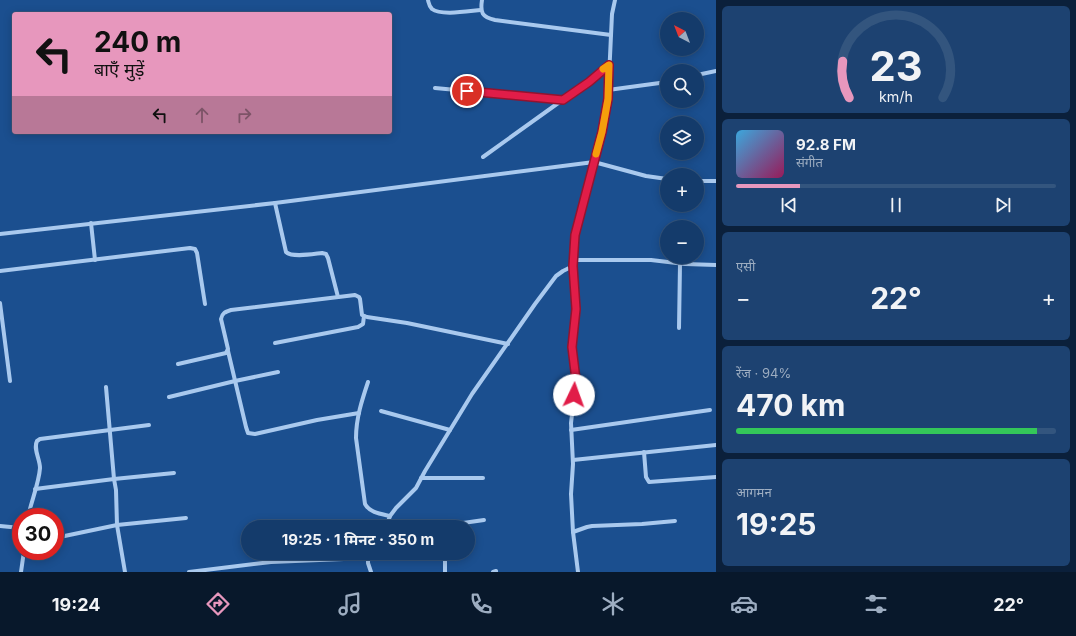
<!DOCTYPE html>
<html lang="hi">
<head>
<meta charset="utf-8">
<style>
  body { margin:0; font-family:Inter,"Noto Sans Devanagari",sans-serif; background:#1d4271; color:#f1f3f6; height:100vh; display:flex; flex-direction:column; font-size:15px; white-space:nowrap }
  * { box-sizing:border-box; margin:0 }
  p { font-size:13px; color:#9dadc1 }
  .icon { flex:none; width:22px; height:22px; fill:none; stroke:currentColor; stroke-width:2; stroke-linecap:round; stroke-linejoin:round }
  .map { position:relative; flex:1; overflow:hidden }
  .sheet { display:flex; flex-direction:column; gap:6px; padding:6px; background:#0b203b; width:360px }
  .sheet>* { flex:none }
  .hud { position:absolute; left:12px; top:12px; width:380px; height:122px; border-radius:4px; box-shadow:0 2px 10px #0003,0 0 0 1px #33557e; background:#e797bd; color:#111; overflow:hidden }
  .needle { width:26px; rotate:318deg }
  .tools { position:absolute; left:660px; top:12px; display:grid; gap:8px }
  .tools a { display:grid; place-items:center; width:44px; height:44px; border-radius:50%; background:#143b6b; box-shadow:0 2px 10px #0003,0 0 0 1px #33557e; font-size:20px }
  .speed { position:absolute; left:12px; top:508px; display:flex; gap:8px; font-size:20px; font-weight:700; text-align:center }
  .speed>* { display:grid; place-content:center; width:52px; height:52px; border-radius:50%; background:#143b6b; box-shadow:0 2px 10px #0003,0 0 0 1px #33557e; line-height:1 }
  .speed .limit { border:6px solid #d22; background:#fff; color:#111 }
  .pin { position:absolute; display:grid; place-items:center; width:34px; height:34px; color:#fff; margin:-17px; border:2px solid #fff; border-radius:50%; box-shadow:0 1px 4px #0007 }
  .me { position:absolute; width:44px; margin:-22px; rotate:3deg; stroke-linejoin:round; filter:drop-shadow(0 0 3px #0008) }
  .turn { display:flex; align-items:center; gap:14px; height:84px; padding:0 16px; font-size:18px }
  .turn .icon { width:52px; height:52px; stroke-width:2.5 }
  .turn b { display:block; font-size:28px; line-height:34px }
  .lanes { display:flex; align-items:center; height:38px; padding:0 16px; background:#0003; justify-content:center; gap:20px; direction:ltr }
  .lanes .off { opacity:.35 }
  .big { font-size:30px; font-weight:700; line-height:1.1 }
  .sheet .card { flex:1; display:flex; flex-direction:column; justify-content:center; gap:6px; min-width:0; padding:0 14px; border-radius:6px; background:#1d4271 }
  .sheet .dial { align-items:center; gap:0 }
  .dial svg { height:104px; overflow:visible; fill:none; stroke:#33557e; stroke-width:7; stroke-linecap:round; text-anchor:middle }
  .dial text { fill:#f1f3f6; stroke:none }
  .song { display:flex; align-items:center; gap:12px }
  .cover { width:48px; height:48px; border-radius:6px; background:linear-gradient(135deg,hsl(200 70% 55%),hsl(330 70% 35%)) }
  .played { height:4px; border-radius:2px; background:linear-gradient(90deg,#e797bd 20%,#33557e 20%) }
  .keys { display:flex; justify-content:space-around; direction:ltr }
  .heat { display:flex; justify-content:space-between; align-items:center; font-size:22px; direction:ltr }
  .charge { height:6px; border-radius:3px; background:linear-gradient(90deg,#34c759 94%,#33557e 0) }
  .trip { position:absolute; left:241px; top:520px; width:234px; height:40px; border-radius:20px; background:#143b6b; box-shadow:0 2px 10px #0003,0 0 0 1px #33557e; font-weight:700; line-height:40px; text-align:center }
  .menu { display:flex; height:64px; justify-content:space-around; align-items:center; background:#08182b; color:#9dadc1 }
  .menu .icon { width:28px; height:28px }
  .menu .current { color:#e797bd }
  .menu b { font-size:18px; color:#f1f3f6 }
  main { display:flex; flex:1; min-height:0 }
  .map>svg:first-child { display:block }
  .lines { fill:none; stroke-linecap:round; stroke-linejoin:round }
  .minor { stroke:#a9c9ee; stroke-width:4 }
  .route-casing { stroke:#92132f; stroke-width:10 }
  .route { stroke:#e11d48; stroke-width:7 }
  .slow { stroke:#f59e0b; stroke-width:7 }
</style>
</head>
<body>
<main>
<div class="map">
<svg width="716" height="572" viewBox="0 0 716 572">
  <rect width="100%" height="100%" fill="#1b4f8f"/>
  <g class="lines">
    <g class="minor">
      <path d="M428 0C429 4 429 6 432 9 441 16 469 11 481 10"/>
      <path d="M482 0C480 13 482 17 495 20L611 35"/>
      <path d="M697 75 716 71"/>
      <path d="M435 88 562 100"/>
      <path d="M608 90 667 82"/>
      <path d="M483 157 589 81 609 65"/>
      <path d="M697 181H716"/>
      <path d="M275 203 286 252C292 258 313 254 322 253L326 254 328 258 338 297"/>
      <path d="M91 223 95 260"/>
      <path d="M0 234 275 203 594 162 646 176 667 179"/>
      <path d="M574 260H651L685 264 716 265"/>
      <path d="M0 271 190 248 195 249 197 253 205 304"/>
      <path d="M0 303 10 381"/>
      <path d="M679 328 680 264"/>
      <path d="M275 343 358 327 363 324 364 316"/>
      <path d="M228 351 246 427 248 433 255 434 317 420 359 413"/>
      <path d="M178 364 226 353 228 349 221 319C222 313 225 312 231 310L355 295 359 297 360 299 362 315 367 317 407 323 508 344"/>
      <path d="M368 382C362 400 356 418 356 438L365 504C370 513 381 514 390 516"/>
      <path d="M106 387 114 479 116 490 117 525 125 572"/>
      <path d="M169 397 235 381 278 372"/>
      <path d="M381 411 450 430"/>
      <path d="M571 430 710 410"/>
      <path d="M644 452 646 477 649 482 716 477"/>
      <path d="M573 460 716 445"/>
      <path d="M421 478H483"/>
      <path d="M35 489 114 479 174 473"/>
      <path d="M28 517C31 502 39 483 40 468 40 459 33 449 37 441L40 439 149 425"/>
      <path d="M0 526 21 528"/>
      <path d="M442 526 484 520"/>
      <path d="M386 527 390 516 396 508 416 488 425 471 472 394 512 337 535 304 556 276 563 271 573 266"/>
      <path d="M433 527 442 526 443 527"/>
      <path d="M573 532 587 527 592 526 642 524 675 521"/>
      <path d="M55 538 117 525 186 518"/>
      <path d="M368 553V563L371 572"/>
      <path d="M445 553V572"/>
      <path d="M21 572 24 551"/>
      <path d="M189 572 271 562 368 558"/>
      <path d="M493 572 496 571"/>
      <path d="M578 572 573 532 571 494 573 464 571 423 576 380 572 347 576 309 573 266 575 235 602 132 608 99 612 14 615 0"/>
    </g>
  </g>
  <g class="lines">
    <defs>
      <path id="route" d="M467 91 563 100 589 82 609 65 608 99 602 132 575 235 573 266 576 309 572 347 576 380 574 395"/>
    </defs>
    <use href="#route" class="route-casing"/>
    <use href="#route" class="route"/>
    <path class="slow" d="M596 154 602 132 608 99 609 65 603 69"/>
  </g>
</svg>
<div class="tools">
<a><svg class="needle" viewBox="-14 -14 28 28"><path d="M0-13l5 13h-10z" fill="#e53935"/><path d="M0 13l5-13h-10z" fill="#9dadc1"/></svg></a>
<a><svg class="icon" aria-label="search" viewBox="0 0 24 24"><circle cx="10" cy="10" r="6"/><path d="M15 15l6 6"/></svg></a>
<a><svg class="icon" aria-label="layers" viewBox="0 0 24 24"><path d="M12 4l9 5-9 5-9-5zM3 14l9 5 9-5"/></svg></a>
<a>+</a>
<a>−</a>
</div>
<div class="speed"><div class="limit">30</div></div>
<div class="pin" style="left:467px;top:91px;background:#d93025"><svg class="icon" aria-label="arrive" viewBox="0 0 24 24"><path d="M6 21V4h12l-3 4 3 4H6"/></svg></div>
<svg class="me" style="left:574px;top:395px" viewBox="-20 -20 40 40"><circle r="19" fill="#fff"/><path d="M0-13L10 11 0 6-10 11z" fill="#e11d48"/></svg>
<div class="trip">19:25 · 1 मिनट · 350 m</div>
<div class="hud">
<div class="turn"><svg class="icon" aria-label="left" viewBox="0 0 24 24"><path d="M17 20v-9H6M10 6l-5 5 5 5"/></svg><div><b>240 m</b>बाएँ मुड़ें</div></div>
<div class="lanes"><svg class="icon" aria-label="left" viewBox="0 0 24 24"><path d="M17 20v-9H6M10 6l-5 5 5 5"/></svg><svg class="icon off" aria-label="ahead" viewBox="0 0 24 24"><path d="M12 20V5M6 11l6-6 6 6"/></svg><svg class="icon off" aria-label="right" viewBox="0 0 24 24"><path d="M7 20v-9h11M14 6l5 5-5 5"/></svg></div>
</div>
</div>
<section class="sheet">
<div class="card dial"><svg viewBox="0 0 100 80">
<path d="M14 69A42 42 0 1 1 86 69"/>
<path d="M14 69A42 42 0 0 1 9 41" stroke="#e797bd"/>
<text x="50" y="56" font-size="32" font-weight="700">23</text>
<text x="50" y="72" font-size="11">km/h</text>
</svg></div>
<div class="card">
<div class="song"><i class="cover"></i><div><b>92.8 FM</b><p>संगीत</p></div></div>
<div class="played"></div>
<div class="keys"><svg class="icon" aria-label="previous" viewBox="0 0 24 24"><path d="M18 5L8 12l10 7zM5 5v14"/></svg><svg class="icon" aria-label="pause" viewBox="0 0 24 24"><path d="M8 5v14M16 5v14"/></svg><svg class="icon" aria-label="next" viewBox="0 0 24 24"><path d="M6 5l10 7-10 7zM19 5v14"/></svg></div>
</div>
<div class="card"><p>एसी</p>
<div class="heat"><a>−</a><b class="big">22°</b><a>+</a></div>
</div>
<div class="card"><p>रेंज · 94%</p><b class="big">470 km</b><div class="charge"></div></div>
<div class="card"><p>आगमन</p><b class="big">19:25</b></div>
</section>
</main>
<nav class="menu">
<b>19:24</b>
<svg class="icon current" aria-label="directions" viewBox="0 0 24 24"><path d="M12 3l9 9-9 9-9-9zM9 14v-3h6M13 9l2 2-2 2"/></svg>
<svg class="icon" aria-label="music" viewBox="0 0 24 24"><path d="M9 18V5l10-2v13"/><circle cx="6" cy="18" r="3"/><circle cx="16" cy="16" r="3"/></svg>
<svg class="icon" aria-label="phone" viewBox="0 0 24 24"><path d="M5 4h4l2 5-3 2q2 4 5 5l2-3 5 2v4C11 20 4 13 5 4z"/></svg>
<svg class="icon" aria-label="climate" viewBox="0 0 24 24"><path d="M12 3v18M4 7l16 10M4 17L20 7"/></svg>
<svg class="icon" aria-label="car" viewBox="0 0 24 24"><path d="M5 17H2v-5l4-1 3-4h7l3 4 3 1v5h-3M9 17h6M6 11h13"/><circle cx="7" cy="17" r="2"/><circle cx="17" cy="17" r="2"/></svg>
<svg class="icon" aria-label="filters" viewBox="0 0 24 24"><path d="M4 7h16M4 17h16"/><circle cx="9" cy="7" r="2"/><circle cx="15" cy="17" r="2"/></svg>
<b>22°</b>
</nav>
</body>
</html>
